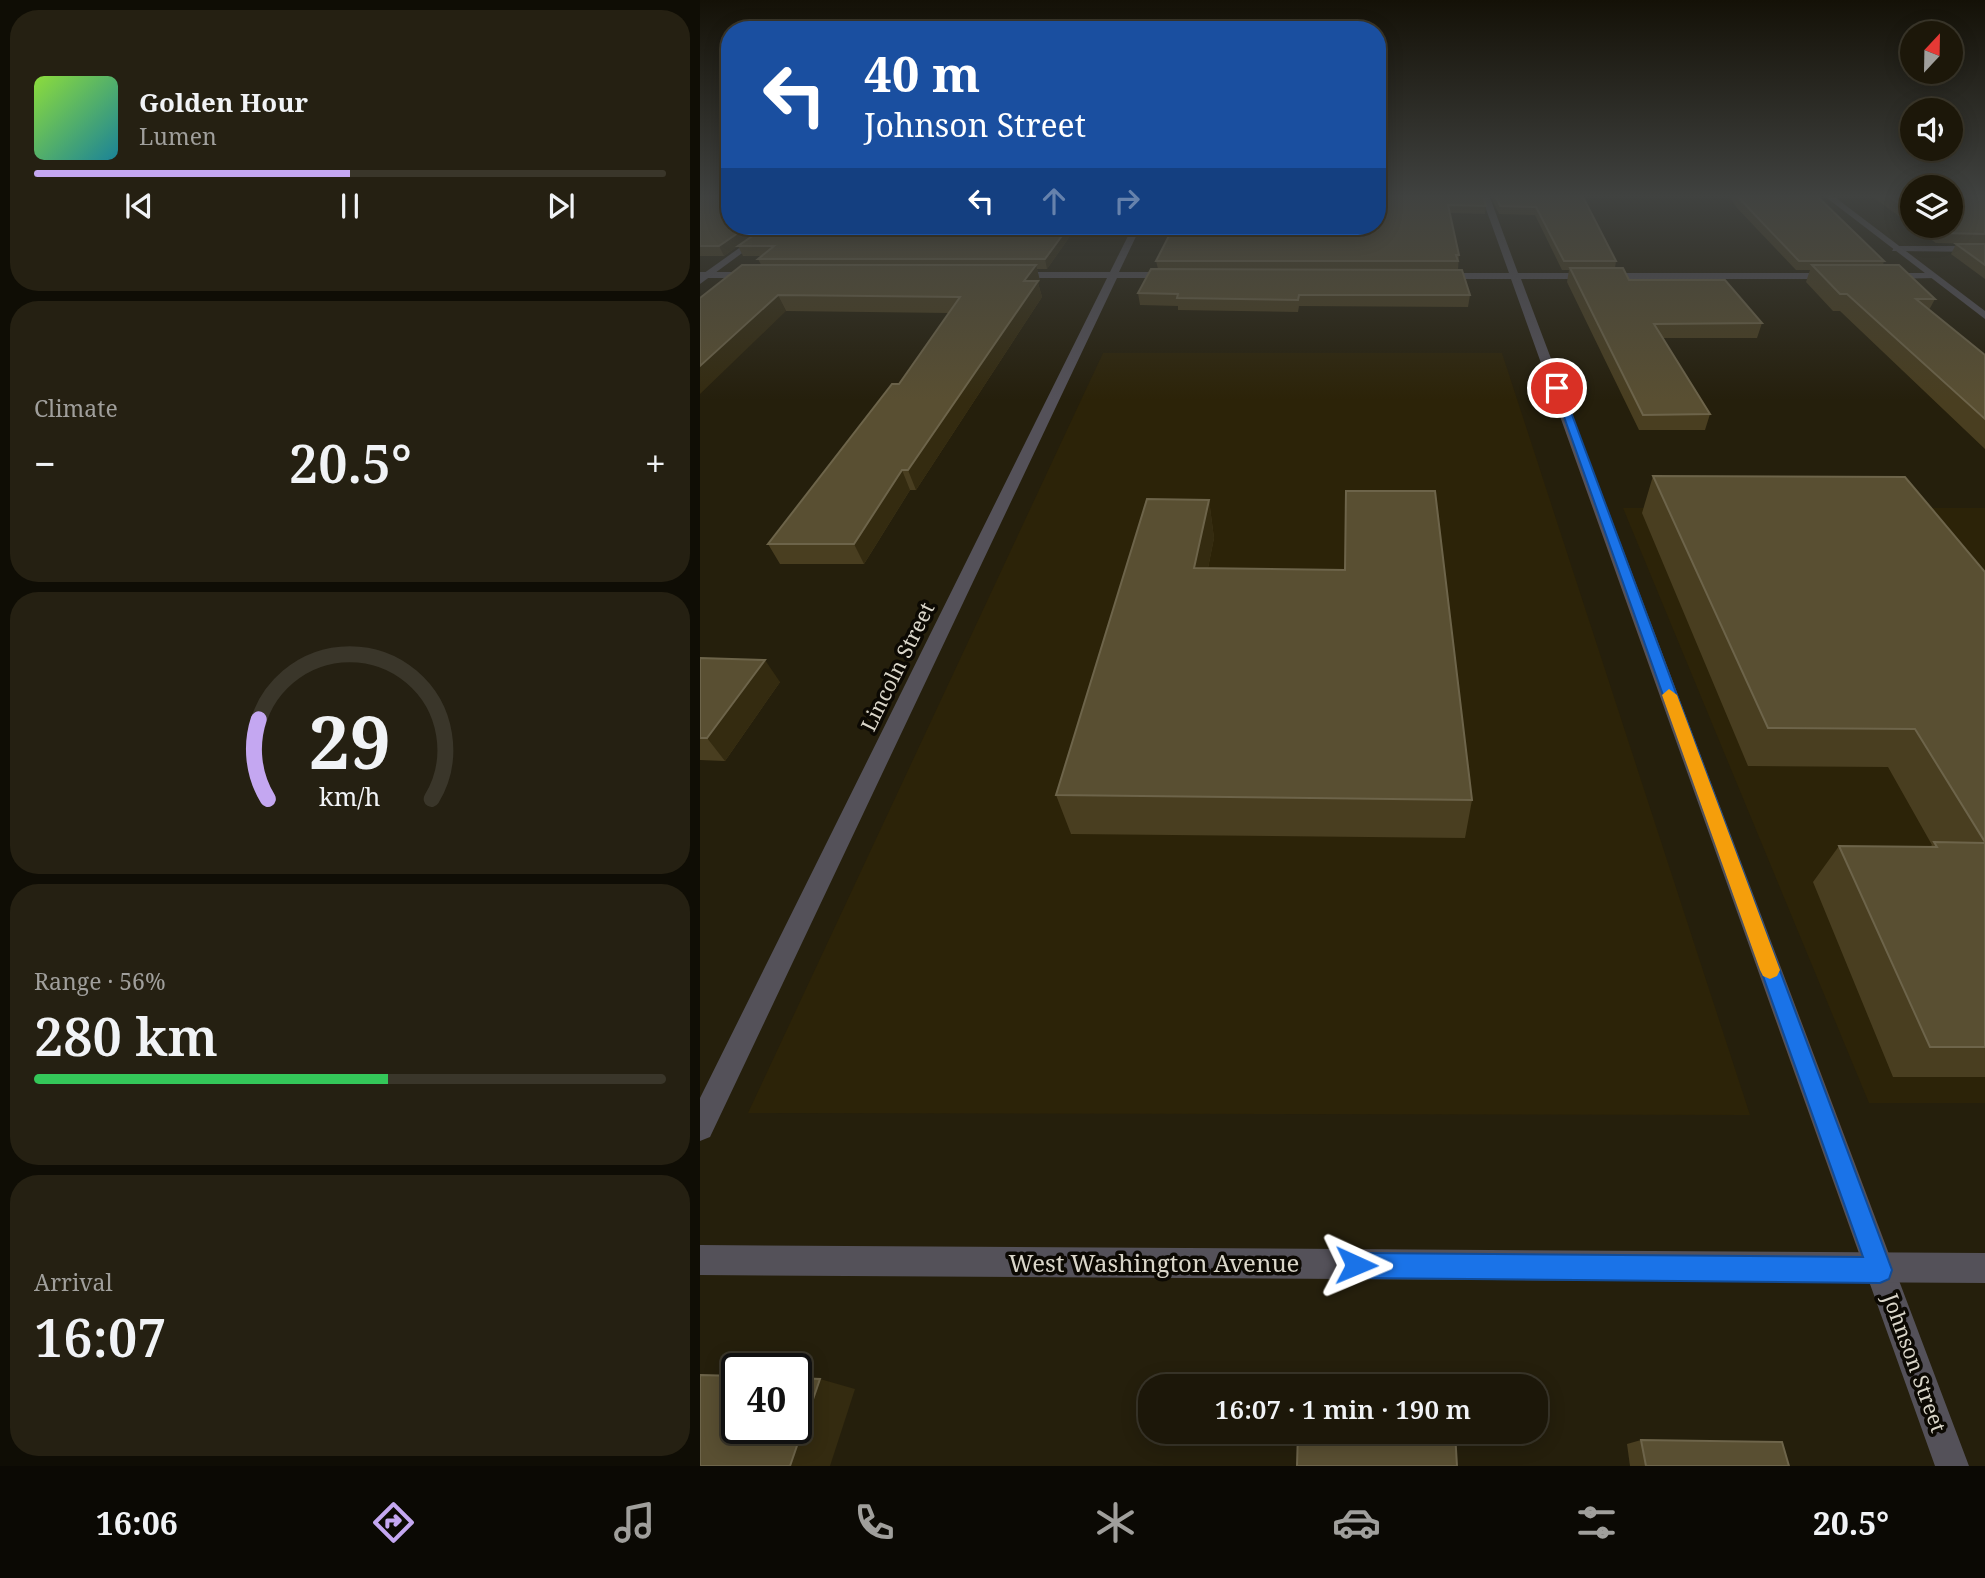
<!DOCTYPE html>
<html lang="en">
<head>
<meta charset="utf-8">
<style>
  body { margin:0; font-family:"Noto Serif",serif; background:#252012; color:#f1f3f6; height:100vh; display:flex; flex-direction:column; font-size:26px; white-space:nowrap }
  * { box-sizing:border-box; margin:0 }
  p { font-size:23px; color:#a09f9c }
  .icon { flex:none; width:38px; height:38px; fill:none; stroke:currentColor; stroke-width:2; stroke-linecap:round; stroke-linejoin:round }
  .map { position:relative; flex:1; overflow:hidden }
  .sheet { display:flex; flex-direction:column; gap:10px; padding:10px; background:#0f0d05; width:700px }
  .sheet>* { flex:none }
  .top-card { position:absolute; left:21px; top:21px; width:665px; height:214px; border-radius:28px; box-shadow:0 4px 18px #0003,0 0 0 2px #3a362a; background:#1a4fa0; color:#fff; overflow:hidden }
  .needle { width:46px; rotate:22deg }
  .tools { position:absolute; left:1200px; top:21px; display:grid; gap:14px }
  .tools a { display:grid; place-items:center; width:63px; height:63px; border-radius:50%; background:#1c1709; box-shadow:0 4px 18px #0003,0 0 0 2px #3a362a; font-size:35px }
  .speed { position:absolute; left:21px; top:1353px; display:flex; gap:14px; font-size:35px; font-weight:700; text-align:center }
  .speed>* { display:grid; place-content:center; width:91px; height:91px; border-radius:50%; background:#1c1709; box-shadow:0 4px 18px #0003,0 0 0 2px #3a362a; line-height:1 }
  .speed .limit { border:4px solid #111; border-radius:10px; background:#fff; color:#111 }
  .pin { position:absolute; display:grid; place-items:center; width:60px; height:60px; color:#fff; margin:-30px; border:4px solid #fff; border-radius:50%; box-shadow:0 2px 7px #0007 }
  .me { position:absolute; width:77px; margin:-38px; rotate:91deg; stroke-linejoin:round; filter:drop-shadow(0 0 5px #0008) }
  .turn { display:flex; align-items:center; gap:24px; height:147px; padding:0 28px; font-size:32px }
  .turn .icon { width:91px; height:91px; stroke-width:2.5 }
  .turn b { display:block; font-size:49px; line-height:60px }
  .lanes { display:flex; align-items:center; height:66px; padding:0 28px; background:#0003; justify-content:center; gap:35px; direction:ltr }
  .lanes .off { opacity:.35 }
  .big { font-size:52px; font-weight:600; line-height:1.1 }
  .sheet .widget { flex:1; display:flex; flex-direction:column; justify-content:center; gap:10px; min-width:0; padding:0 24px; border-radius:28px; background:#252012 }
  .sheet .dial { align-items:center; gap:0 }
  .dial svg { height:182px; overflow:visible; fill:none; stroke:#3a362a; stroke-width:7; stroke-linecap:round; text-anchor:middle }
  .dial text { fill:#f1f3f6; stroke:none }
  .song { display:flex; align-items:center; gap:21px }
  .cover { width:84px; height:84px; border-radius:10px; background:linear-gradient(135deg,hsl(90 70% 55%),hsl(190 70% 35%)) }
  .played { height:7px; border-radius:4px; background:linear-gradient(90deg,#c4a7f1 50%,#3a362a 50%) }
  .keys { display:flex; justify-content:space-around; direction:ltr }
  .heat { display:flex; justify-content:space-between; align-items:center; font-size:38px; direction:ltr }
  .charge { height:10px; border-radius:5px; background:linear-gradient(90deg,#34c759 56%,#3a362a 0) }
  .trip { position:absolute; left:438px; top:1374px; width:410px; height:70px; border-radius:28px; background:#1c1709; box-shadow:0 4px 18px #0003,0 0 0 2px #3a362a; font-weight:600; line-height:70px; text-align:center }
  .tabs { display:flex; height:112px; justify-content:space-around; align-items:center; background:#0b0904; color:#a09f9c }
  .tabs .icon { width:49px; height:49px }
  .tabs .current { color:#c4a7f1 }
  .tabs b { font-size:32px; color:#f1f3f6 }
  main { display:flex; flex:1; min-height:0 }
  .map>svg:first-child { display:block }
  .built { fill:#2c2308 }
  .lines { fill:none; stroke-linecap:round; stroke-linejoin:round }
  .minor { fill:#545159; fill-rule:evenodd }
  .tertiary { fill:#545159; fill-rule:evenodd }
  .wall { fill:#493e20 }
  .shaded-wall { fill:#342b10 }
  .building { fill:#594f32; stroke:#6d644a; stroke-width:2 }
  .route { fill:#1a73e8; stroke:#114b97; stroke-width:2 }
  .slow { fill:#f59e0b }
  .labels { text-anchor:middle; stroke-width:7; stroke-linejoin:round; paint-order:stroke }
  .street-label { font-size:21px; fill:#dad6ca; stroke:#0c0903 }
  .near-street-label { font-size:24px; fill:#dad6ca; stroke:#0c0903 }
</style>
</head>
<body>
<main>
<section class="sheet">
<div class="widget">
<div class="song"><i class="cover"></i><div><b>Golden Hour</b><p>Lumen</p></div></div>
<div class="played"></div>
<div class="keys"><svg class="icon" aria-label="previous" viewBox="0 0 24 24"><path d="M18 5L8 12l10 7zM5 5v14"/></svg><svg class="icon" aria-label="pause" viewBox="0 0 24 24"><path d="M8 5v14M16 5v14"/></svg><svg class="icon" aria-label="next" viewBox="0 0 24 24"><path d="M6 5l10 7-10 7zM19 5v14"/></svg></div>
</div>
<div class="widget"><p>Climate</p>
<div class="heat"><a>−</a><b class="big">20.5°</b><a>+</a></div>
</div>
<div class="widget dial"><svg viewBox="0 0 100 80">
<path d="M14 69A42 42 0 1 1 86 69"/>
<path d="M14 69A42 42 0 0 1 10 34" stroke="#c4a7f1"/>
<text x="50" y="56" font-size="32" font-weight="700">29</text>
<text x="50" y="72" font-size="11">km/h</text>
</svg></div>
<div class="widget"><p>Range · 56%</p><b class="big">280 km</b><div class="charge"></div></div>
<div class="widget"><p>Arrival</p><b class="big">16:07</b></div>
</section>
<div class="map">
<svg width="1285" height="1466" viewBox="0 0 1285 1466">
  <rect width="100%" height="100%" fill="#251f0c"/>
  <g class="built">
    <path d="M403 353H802L1050 1115 48 1113Z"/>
    <path d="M923 508H1285V1103H1169Z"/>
  </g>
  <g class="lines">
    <g class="minor">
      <path d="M781 195H789L818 273H1133L1138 276 1133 279H821L1269 1466H1235L811 279H740L735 276 740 273H809Z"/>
      <path d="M433 226H441L419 272H471L476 275 471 278H417L10 1137 0 1141V1098L407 278H313L308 275 313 272H410Z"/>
      <path d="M1195 246H1285V252L1192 251Z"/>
      <path d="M0 272H55L60 275 55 278H0Z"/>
      <path d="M1234 273 1237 278 1184 279 1179 276 1184 273Z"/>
    </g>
    <g class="tertiary">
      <path d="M1123 195H1132L1285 311V319Z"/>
      <path d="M70 226H79L0 284V276Z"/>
      <path d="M0 1245 1285 1253V1283L0 1275Z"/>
    </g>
  </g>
  <g class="wall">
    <path d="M0 195 66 226 24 256H0Z"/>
    <path d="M677 195 786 206 785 214 750 213 759 255 758 270 770 295 768 307 599 306 598 312 478 310V306L440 305 438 293 458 269 456 261Z"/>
    <path d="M790 195H882L916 261 915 268 929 280 1062 323 1057 338H963L1010 414 1005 430H939L867 282 869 270H862L835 215 799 214Z"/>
    <path d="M1028 195H1116L1184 261 1183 265 1235 299 1229 310 1285 355V449L1140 311H1133L1106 282 1110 270H1096L1037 208Z"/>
    <path d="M1170 195H1213V226H1251L1285 195V244L1236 243Z"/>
    <path d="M67 226H180L173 232H305L310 226H377L347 269H337L340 281 338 283 342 297 216 490H210L164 564H80L68 544 199 384 249 313 86 311 58 259 62 256H43L38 246Z"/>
    <path d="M1256 244H1285V279L1251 254Z"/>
    <path d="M953 476 1285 572V1077H1193L1113 882 1139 846 1230 847 1232 845 1188 767 1048 766 942 513Z"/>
    <path d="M509 500 514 538 508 568 772 800 765 838 371 834 356 795Z"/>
    <path d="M0 658 80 682 25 761 0 760Z"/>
    <path d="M941 1440 1089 1466H930L927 1444Z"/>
  </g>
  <g class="shaded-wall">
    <path d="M48 226H66L24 256 19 246Z"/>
    <path d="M165 226H180L161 241 157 232Z"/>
    <path d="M369 226H377L347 269 345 259Z"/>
    <path d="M336 265 340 281 338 283 342 297 216 490 208 470 324 281Z"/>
    <path d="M78 295 86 311 0 394V366Z"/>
    <path d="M202 470 210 490 164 564 154 544Z"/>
    <path d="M509 500 514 538 500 608 494 568Z"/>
    <path d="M65 660 80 682 25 761 7 738Z"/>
    <path d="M120 1379 155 1389 130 1466H90Z"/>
  </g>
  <g class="building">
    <path d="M0 195H30V226H48L19 246H0Z"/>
    <path d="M677 195H783L786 206 748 205 759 255H756L758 261H456L474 226H677Z"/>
    <path d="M795 195H882L916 261H864L836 207 800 206Z"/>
    <path d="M1036 195H1116L1184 261H1099Z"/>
    <path d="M1187 195H1213V213Z"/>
    <path d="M1251 195H1285V234L1241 233 1230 226H1251Z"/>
    <path d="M67 226H165L157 232H305L310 226H369L345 259H58L74 246H38Z"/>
    <path d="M1256 244H1285V265Z"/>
    <path d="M42 265H336L324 281H338L208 470H202L154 544H68L192 384H199L260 297 78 295 0 366V298Z"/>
    <path d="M1112 265H1199L1235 299H1216L1285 355V419L1147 294H1140Z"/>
    <path d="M870 268H923L929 280H1025L1062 323 954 324 1010 414 943 415Z"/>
    <path d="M451 269 762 270 770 295H599L598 300 477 298 478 294 438 293Z"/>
    <path d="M953 476 1205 477 1285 572V842L1215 729 1068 728Z"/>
    <path d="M646 491H735L772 800 356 795 447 499 509 500 494 568 645 570Z"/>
    <path d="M0 658 65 660 7 738H0Z"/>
    <path d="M1234 842 1285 843V1047H1230L1139 846 1237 847Z"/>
    <path d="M0 1375 37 1376V1428H96V1378L120 1379 90 1466H0Z"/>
    <path d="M598 1432H755L757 1466H597Z"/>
    <path d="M941 1440 1082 1442 1089 1466H946Z"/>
  </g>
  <linearGradient id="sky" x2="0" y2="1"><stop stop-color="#141107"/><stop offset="0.49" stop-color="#404240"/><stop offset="1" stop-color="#404240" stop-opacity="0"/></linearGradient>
  <rect width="1285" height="400" fill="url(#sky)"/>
  <path class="route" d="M853 386 862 388 1192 1270 1189 1279 1180 1283 656 1278 647 1274 643 1265 647 1257 656 1253 1163 1257Z"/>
  <path class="slow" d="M969 689 977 695 1080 970 1077 976 1070 979 1063 976 1060 970 962 695Z"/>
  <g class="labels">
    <g class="street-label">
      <text transform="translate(198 667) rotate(-64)" y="7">Lincoln Street</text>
      <text transform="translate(1214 1363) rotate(70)" y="7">Johnson Street</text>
    </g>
    <g class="near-street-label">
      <text x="454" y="1272">West Washington Avenue</text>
    </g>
  </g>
</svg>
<div class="tools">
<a><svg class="needle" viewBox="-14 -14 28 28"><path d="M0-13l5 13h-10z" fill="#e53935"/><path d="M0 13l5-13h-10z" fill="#a09f9c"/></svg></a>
<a><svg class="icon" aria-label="sound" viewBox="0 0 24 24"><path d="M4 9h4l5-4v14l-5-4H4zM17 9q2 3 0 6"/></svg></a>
<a><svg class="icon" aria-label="layers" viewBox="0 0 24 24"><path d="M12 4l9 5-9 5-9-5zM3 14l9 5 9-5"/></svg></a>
</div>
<div class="speed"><div class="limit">40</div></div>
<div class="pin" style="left:857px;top:388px;background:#d93025"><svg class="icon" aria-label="arrive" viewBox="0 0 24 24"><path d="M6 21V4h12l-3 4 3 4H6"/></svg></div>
<svg class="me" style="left:656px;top:1265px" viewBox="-20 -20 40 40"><path d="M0-17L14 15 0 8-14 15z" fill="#1a73e8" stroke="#fff" stroke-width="4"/></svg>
<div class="trip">16:07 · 1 min · 190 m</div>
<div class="top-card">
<div class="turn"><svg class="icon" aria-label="left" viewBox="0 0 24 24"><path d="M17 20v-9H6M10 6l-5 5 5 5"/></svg><div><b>40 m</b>Johnson Street</div></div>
<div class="lanes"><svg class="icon" aria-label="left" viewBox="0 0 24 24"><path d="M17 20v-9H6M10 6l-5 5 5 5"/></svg><svg class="icon off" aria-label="ahead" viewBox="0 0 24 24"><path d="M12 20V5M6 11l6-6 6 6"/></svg><svg class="icon off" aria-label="right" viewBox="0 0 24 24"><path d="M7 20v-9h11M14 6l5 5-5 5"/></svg></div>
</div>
</div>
</main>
<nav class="tabs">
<b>16:06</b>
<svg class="icon current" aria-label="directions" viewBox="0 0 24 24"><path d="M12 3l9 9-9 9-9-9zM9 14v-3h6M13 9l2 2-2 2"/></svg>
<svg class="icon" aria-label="music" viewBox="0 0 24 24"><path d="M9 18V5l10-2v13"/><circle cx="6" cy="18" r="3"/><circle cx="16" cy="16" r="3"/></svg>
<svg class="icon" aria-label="phone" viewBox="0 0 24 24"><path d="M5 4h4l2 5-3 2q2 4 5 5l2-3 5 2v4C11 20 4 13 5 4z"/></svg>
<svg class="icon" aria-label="climate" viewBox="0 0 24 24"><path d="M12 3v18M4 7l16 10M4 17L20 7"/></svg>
<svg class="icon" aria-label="car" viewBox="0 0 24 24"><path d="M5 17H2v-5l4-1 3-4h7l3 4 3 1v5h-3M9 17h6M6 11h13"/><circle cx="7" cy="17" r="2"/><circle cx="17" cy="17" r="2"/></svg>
<svg class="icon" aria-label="filters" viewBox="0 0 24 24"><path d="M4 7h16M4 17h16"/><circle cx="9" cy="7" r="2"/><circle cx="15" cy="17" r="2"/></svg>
<b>20.5°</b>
</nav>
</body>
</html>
